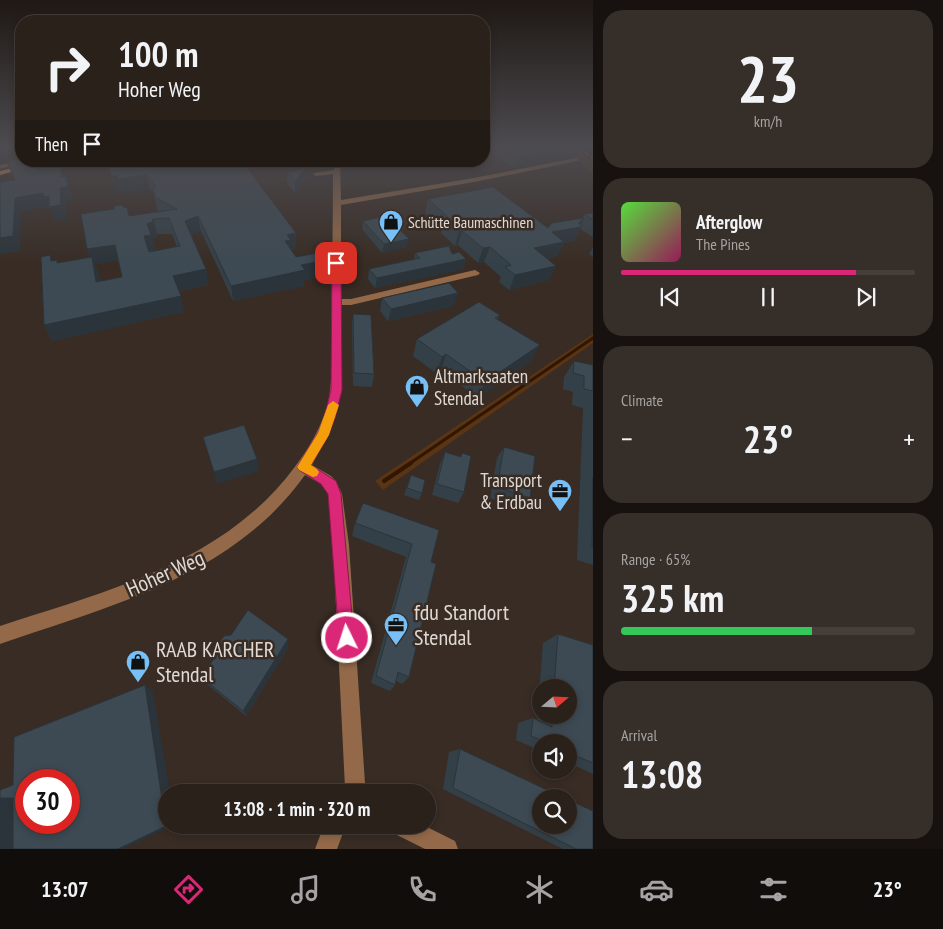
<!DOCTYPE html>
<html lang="en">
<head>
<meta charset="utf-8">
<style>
  body { margin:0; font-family:"PT Sans Narrow",sans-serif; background:#362e28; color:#f1f3f6; height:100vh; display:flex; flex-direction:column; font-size:19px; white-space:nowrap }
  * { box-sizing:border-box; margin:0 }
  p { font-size:16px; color:#a5a3a3 }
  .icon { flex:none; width:28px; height:28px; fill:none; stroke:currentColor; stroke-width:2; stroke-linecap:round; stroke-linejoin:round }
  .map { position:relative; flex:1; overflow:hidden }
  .sheet { display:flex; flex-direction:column; gap:10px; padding:10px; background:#17120f; width:350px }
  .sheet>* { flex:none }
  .banner { position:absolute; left:15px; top:15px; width:475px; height:152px; border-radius:20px; box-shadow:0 2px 8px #0003,0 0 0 1px #463e3a; background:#2a211b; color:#f1f3f6; overflow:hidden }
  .needle { width:32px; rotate:71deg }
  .fabs { position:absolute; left:532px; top:679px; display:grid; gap:10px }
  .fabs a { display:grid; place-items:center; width:45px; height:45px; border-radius:50%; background:#2a211b; box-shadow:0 2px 8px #0003,0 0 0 1px #463e3a; font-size:25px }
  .speed { position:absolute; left:15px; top:769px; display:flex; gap:10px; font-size:25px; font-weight:700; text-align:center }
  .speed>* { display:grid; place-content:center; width:65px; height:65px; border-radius:50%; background:#2a211b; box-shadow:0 2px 8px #0003,0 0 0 1px #463e3a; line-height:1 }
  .speed .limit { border:8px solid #d22; background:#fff; color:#111 }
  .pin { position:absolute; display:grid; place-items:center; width:42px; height:42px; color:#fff; margin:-21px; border-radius:10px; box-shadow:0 2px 8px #0006 }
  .me { position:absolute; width:55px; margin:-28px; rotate:356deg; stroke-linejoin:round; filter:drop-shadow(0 0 4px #0008) }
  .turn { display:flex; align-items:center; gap:18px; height:105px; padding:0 20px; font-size:22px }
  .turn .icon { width:65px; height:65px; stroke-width:2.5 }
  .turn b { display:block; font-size:35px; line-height:42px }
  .then { display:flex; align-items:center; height:48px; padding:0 20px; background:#0003; gap:10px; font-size:19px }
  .big { font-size:38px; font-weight:700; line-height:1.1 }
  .sheet .card { flex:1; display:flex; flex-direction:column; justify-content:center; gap:8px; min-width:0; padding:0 18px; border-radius:20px; background:#362e28 }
  .sheet .dial { align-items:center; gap:0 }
  .dial b { font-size:65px; line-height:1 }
  .song { display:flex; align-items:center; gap:15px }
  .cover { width:60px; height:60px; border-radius:8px; background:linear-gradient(135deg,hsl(110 70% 55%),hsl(330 70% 35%)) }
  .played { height:5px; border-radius:2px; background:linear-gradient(90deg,#db2777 80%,#463e3a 80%) }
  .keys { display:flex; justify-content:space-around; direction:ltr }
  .heat { display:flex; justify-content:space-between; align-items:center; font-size:28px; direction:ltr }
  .charge { height:8px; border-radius:4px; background:linear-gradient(90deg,#34c759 65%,#463e3a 0) }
  .trip { position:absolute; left:158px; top:784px; width:278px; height:50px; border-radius:25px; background:#2a211b; box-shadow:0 2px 8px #0003,0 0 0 1px #463e3a; font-weight:700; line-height:50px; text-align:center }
  .tabs { display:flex; height:80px; justify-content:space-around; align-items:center; background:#110d0b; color:#a5a3a3 }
  .tabs .icon { width:35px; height:35px }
  .tabs .current { color:#db2777 }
  .tabs b { font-size:22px; color:#f1f3f6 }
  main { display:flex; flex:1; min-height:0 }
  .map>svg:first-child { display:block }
  .green { fill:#593515 }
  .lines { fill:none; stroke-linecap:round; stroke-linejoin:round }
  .stream-far1 { stroke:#321600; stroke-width:3 }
  .stream { stroke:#321600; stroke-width:4 }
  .minor { fill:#936949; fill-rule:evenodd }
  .major { fill:#f6a15a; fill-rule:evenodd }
  .rail { stroke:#8a8079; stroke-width:2; stroke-dasharray:5.5 3; stroke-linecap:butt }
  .wall { fill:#344047; fill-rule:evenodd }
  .shaded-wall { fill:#2b343a }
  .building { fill:#3d4a53; stroke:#2b343a; fill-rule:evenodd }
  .route { fill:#db2777; stroke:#8e194d }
  .slow { fill:#f59e0b }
  .labels { text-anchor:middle; stroke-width:5; stroke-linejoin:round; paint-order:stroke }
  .far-poi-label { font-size:16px; fill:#e0d9d3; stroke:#382c24; text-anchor:start }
  .poi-label { font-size:19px; fill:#e0d9d3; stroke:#382c24; text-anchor:start }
  .near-street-label { font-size:22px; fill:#e0d9d3; stroke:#382c24 }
  .near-poi-label { font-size:22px; fill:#e0d9d3; stroke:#382c24; text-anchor:start }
</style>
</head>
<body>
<main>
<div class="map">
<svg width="593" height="849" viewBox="0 0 593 849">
  <rect width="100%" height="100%" fill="#382c24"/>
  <g class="green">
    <path d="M561 147H573L593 161V173Z"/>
    <path d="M593 334V343L383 490 375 481Z"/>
  </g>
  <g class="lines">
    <path class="stream-far1" d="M409 464 593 338"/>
    <path class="stream" d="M384 481 411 463"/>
    <g class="minor">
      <path d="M576 158 578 159V161L474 182 341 205V299H351L475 270 480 273 478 275 351 305H341L342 390 330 430 312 465 331 476 336 481 342 494 349 545 365 783 369 792H347L345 788 333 545 328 494 321 484 305 475C233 576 112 605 0 644V626C107 591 223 563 294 468 311 446 327 418 330 390 333 368 331 344 331 322 332 273 333 224 333 174L316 176 313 174 314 173 334 170V161H340L341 200 474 178Z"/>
      <path d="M21 160 29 161 0 169V165Z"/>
      <path d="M324 825H346L337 849H315Z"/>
      <path d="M390 825H423L455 841 458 849H425L393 833Z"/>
    </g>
    <path class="major" d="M41 161H53L0 175V171Z"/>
    <path class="rail" d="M577 147 593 158"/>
  </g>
  <g class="wall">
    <path d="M493 147H561V159L513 168 491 154Z"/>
    <path d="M136 161H242L296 248 291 249 296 257 322 277 304 280V286L233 301 201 231 191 235 206 269 208 285 179 291 184 312 52 341 44 325 53 260H57L58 263 89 257 124 208 129 216 158 212 153 192 150 189 123 194 122 190 116 191 109 168 137 164ZM157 234H172L177 247 149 252 155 250 152 239 156 238ZM118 260 122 277 100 281 98 272 95 264Z"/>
    <path d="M272 161H298L278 166Z"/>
    <path d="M305 169V181L295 193 287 183V172Z"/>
    <path d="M428 199 548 228 583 218 585 214 593 213V237L580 229 574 241 564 243 557 256 547 259 556 266 549 280 509 290 499 282 501 277 484 262 478 263 458 245 455 246 441 233 442 229 425 213Z"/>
    <path d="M363 221 407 247 382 253 362 229Z"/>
    <path d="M593 247V257L589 254Z"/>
    <path d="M415 253 452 254 466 259 463 269 375 288 368 279 369 269 414 259Z"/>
    <path d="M382 298 454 306 388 321 380 311Z"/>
    <path d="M353 314 374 374 372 387 353 386 352 326Z"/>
    <path d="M500 315 498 319 531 361 478 398 441 371 436 373 413 356 417 339Z"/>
    <path d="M574 361 593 365V565L577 560 583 408 572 405 573 392 563 389 564 377Z"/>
    <path d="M504 447 530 498 522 509 490 498 497 458Z"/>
    <path d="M445 452 460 457 462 453 464 492 458 503 432 495 440 464Z"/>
    <path d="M411 475 422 493 419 500 404 495Z"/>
    <path d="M355 523 439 530 431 562 409 677 402 684 396 681 395 685 390 691 371 683 406 557 352 536Z"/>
    <path d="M558 634 593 645V774L569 763V742H541V751L516 740 518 723 533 718 537 720 543 643ZM541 688H569V715H541Z"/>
    <path d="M288 639V648L246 716 207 684 201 677Z"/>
    <path d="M460 749 593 849H563L443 789 449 752Z"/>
  </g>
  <g class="shaded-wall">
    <path d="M0 147H21V153L1 157Z"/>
    <path d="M565 149 561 159 513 168 517 158Z"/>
    <path d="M278 161H298L278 166Z"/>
    <path d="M60 165 65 179 66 176 71 190 73 201 66 202 67 219 55 221 51 211H50L48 207 21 212 20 251 0 254V238L15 198 60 188 62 177Z"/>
    <path d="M305 169V181L295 193V181Z"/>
    <path d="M117 175 122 190 116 191 112 176Z"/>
    <path d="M146 175 150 189 123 194 118 179Z"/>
    <path d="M198 216 201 231 188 236 185 221Z"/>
    <path d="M584 218 580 227H581L574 241 564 243 557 256 528 263 534 248 552 232 578 224Z"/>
    <path d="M153 219 157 234 156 238 152 239 155 250 148 251 144 236 147 224Z"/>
    <path d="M459 231H462L458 245 455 246Z"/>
    <path d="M296 233V248L291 249 285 241 287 235Z"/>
    <path d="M409 239 407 247 382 253 384 244Z"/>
    <path d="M115 245 120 260 95 264 98 272 103 298 96 282 92 265 87 249Z"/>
    <path d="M490 247 484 262 478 263 483 248Z"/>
    <path d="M466 259 463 269 375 288 377 278Z"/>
    <path d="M323 261 322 277 304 280V286L233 301 231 286 301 265Z"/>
    <path d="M556 266 549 280 509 290 515 275Z"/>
    <path d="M206 269 208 285 177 291 173 276Z"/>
    <path d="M458 293 454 306 388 321 391 309Z"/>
    <path d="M181 296 184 312 52 341 44 325Z"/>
    <path d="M540 345 531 361 478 398 485 382Z"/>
    <path d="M446 354 441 371 436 373 442 357Z"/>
    <path d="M257 459 259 471 216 484 214 472Z"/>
    <path d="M288 639V648L246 716 243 711Z"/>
    <path d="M145 685 153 691 170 792H166V825H173L123 849H118Z"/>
    <path d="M0 798H17L16 849H0Z"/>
  </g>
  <g class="building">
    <path d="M499 147H561L565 149 517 158Z"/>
    <path d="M18 159 20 164 32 161 36 169 60 165 62 177 66 176 68 187 60 188 61 205 49 207V196L44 197 43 193 15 198 13 236 0 238V182L15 180 7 162Z"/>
    <path d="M140 161H242L296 233 287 235 291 240 285 241 296 257 317 253 323 261 301 265 305 270 231 286 198 216 185 221 206 269 173 276 181 296 44 325 41 257 50 255 51 261 57 260V263L92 257 96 282 122 277 115 245 87 249 81 214 114 209V206L123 205 124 208 127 207 129 216 177 209 155 197V193L153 192 155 186 152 180 146 175 118 179 117 175 112 176 109 168 141 163ZM169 218 180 246 149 252 144 236 151 235 147 224 152 222 153 219Z"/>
    <path d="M305 169 295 181 287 172Z"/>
    <path d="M493 187 548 228 552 223 584 218 578 224H581V227L552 232 564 242 534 248 556 266 515 275 505 267 511 265 490 247 483 248 462 231H459L445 219 449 218 428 199Z"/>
    <path d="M593 213V220L585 214Z"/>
    <path d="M386 216 409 239 384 244 363 221Z"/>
    <path d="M449 246 452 254 459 252 466 259 377 278 369 269 420 258 415 253Z"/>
    <path d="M449 283 458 293 391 309 382 298Z"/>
    <path d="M479 302 500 315 495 318 540 345 485 382 446 354 442 357 417 339Z"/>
    <path d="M353 314 371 315 374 374 354 373Z"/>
    <path d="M574 361 593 365V391L584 389V376L573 373Z"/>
    <path d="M244 425 257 459 214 472 203 437Z"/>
    <path d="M504 447 535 456 530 498 497 487Z"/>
    <path d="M445 452 461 457 462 453 471 456 464 492 437 484Z"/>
    <path d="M411 475 425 480 422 493 407 488Z"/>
    <path d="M593 478V548L592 547Z"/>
    <path d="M363 503 439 530 431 562 436 564 409 677 398 672 395 685 376 676 412 544 355 523Z"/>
    <path d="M248 610 288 639 243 711 201 677 221 649 219 643 224 636 231 635Z"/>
    <path d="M558 634 593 645V763L569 753V742H546L531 736 533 718 552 727 553 715H569V688H554Z"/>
    <path d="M145 685 166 826 118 849H13V798H0V790L13 785 14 737ZM26 780H69V822H26Z"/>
    <path d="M460 749 564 798H541V825H569V800L593 811V849H576L453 788Z"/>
  </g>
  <linearGradient id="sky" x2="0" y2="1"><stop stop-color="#1f1814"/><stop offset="0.55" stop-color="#4d4b50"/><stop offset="1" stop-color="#4d4b50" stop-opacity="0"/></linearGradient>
  <rect width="593" height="266" fill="url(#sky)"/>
  <path class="route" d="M336 260 341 263 342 390 335 418 327 438 311 465 336 481 341 494 354 638 352 643 347 645 341 643 339 638 328 494 321 484 299 470 297 467 318 433 324 418 331 390 332 263Z"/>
  <path class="slow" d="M333 401 339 405 329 435 311 465 317 469 319 472 317 476 313 477 299 470 297 467 318 433 328 405Z"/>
  <defs>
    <symbol id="shop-pin" viewBox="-11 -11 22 30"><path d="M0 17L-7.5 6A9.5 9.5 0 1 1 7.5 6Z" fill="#76c0f7" stroke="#382c24"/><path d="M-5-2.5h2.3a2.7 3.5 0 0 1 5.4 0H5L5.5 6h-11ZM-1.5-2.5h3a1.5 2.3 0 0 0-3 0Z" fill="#111"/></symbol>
    <symbol id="office-pin" viewBox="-11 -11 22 30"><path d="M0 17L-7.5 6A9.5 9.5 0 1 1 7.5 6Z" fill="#76c0f7" stroke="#382c24"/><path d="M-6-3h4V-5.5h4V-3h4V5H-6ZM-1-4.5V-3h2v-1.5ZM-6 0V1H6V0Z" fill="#111"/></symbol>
  </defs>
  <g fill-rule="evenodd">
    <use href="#shop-pin" x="377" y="208" width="28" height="38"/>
    <use href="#shop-pin" x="403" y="373" width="28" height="38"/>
    <use href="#office-pin" x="546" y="477" width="28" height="38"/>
    <use href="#office-pin" x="382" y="611" width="28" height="38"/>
    <use href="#shop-pin" x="124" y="648" width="28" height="38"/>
  </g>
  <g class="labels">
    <g class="far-poi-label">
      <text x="408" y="228">Schütte Baumaschinen</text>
    </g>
    <g class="poi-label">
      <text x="434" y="383">Altmarksaaten<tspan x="434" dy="22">Stendal</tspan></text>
      <text x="542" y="487" text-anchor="end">Transport<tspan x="542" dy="22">&amp; Erdbau</tspan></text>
    </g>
    <g class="near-street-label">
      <text transform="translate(165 573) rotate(-24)" y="8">Hoher Weg</text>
    </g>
    <g class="near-poi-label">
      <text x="414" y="620">fdu Standort<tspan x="414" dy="25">Stendal</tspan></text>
      <text x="156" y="657">RAAB KARCHER<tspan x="156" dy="25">Stendal</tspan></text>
    </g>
  </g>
</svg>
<div class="fabs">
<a><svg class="needle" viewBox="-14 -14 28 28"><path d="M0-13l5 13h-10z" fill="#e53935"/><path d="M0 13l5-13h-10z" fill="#a5a3a3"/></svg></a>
<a><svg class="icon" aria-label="sound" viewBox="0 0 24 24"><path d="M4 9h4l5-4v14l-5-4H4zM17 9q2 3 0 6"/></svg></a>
<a><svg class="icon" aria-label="search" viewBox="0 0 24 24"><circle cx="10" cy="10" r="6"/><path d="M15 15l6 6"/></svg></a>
</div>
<div class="speed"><div class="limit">30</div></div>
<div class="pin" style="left:336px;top:263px;background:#d93025"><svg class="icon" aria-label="arrive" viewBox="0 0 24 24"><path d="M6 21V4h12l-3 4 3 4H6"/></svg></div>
<svg class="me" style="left:347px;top:638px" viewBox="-20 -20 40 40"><circle r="17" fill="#db2777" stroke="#fff" stroke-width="3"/><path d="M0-11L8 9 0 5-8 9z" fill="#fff"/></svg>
<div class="trip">13:08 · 1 min · 320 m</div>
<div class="banner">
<div class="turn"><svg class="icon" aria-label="right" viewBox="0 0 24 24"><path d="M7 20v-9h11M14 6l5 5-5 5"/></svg><div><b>100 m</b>Hoher Weg</div></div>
<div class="then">Then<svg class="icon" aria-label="arrive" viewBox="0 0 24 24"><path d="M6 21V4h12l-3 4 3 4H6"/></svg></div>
</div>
</div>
<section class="sheet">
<div class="card dial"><b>23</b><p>km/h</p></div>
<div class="card">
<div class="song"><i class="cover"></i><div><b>Afterglow</b><p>The Pines</p></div></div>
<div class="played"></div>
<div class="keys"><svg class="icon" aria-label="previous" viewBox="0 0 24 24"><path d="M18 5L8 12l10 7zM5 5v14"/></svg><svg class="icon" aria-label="pause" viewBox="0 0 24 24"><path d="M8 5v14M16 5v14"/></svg><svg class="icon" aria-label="next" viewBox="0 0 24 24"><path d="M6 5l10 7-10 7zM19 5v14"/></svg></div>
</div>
<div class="card"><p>Climate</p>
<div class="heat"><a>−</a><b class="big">23°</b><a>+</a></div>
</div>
<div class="card"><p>Range · 65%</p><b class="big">325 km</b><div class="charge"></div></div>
<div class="card"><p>Arrival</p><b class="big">13:08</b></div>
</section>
</main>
<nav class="tabs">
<b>13:07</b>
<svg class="icon current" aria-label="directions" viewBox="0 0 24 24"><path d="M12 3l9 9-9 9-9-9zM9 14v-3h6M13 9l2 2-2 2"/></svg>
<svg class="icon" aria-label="music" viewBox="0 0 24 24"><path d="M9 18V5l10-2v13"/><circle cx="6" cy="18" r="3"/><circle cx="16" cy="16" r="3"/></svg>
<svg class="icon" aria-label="phone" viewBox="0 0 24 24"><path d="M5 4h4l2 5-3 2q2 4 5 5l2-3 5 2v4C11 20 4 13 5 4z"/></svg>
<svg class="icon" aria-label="climate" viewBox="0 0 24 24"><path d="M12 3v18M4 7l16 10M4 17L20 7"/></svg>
<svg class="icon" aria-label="car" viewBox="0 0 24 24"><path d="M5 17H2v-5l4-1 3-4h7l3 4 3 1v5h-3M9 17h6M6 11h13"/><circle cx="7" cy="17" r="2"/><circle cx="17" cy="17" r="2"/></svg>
<svg class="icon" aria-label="filters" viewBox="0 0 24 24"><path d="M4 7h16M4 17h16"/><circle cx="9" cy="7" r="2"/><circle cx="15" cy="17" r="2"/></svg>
<b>23°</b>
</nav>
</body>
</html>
